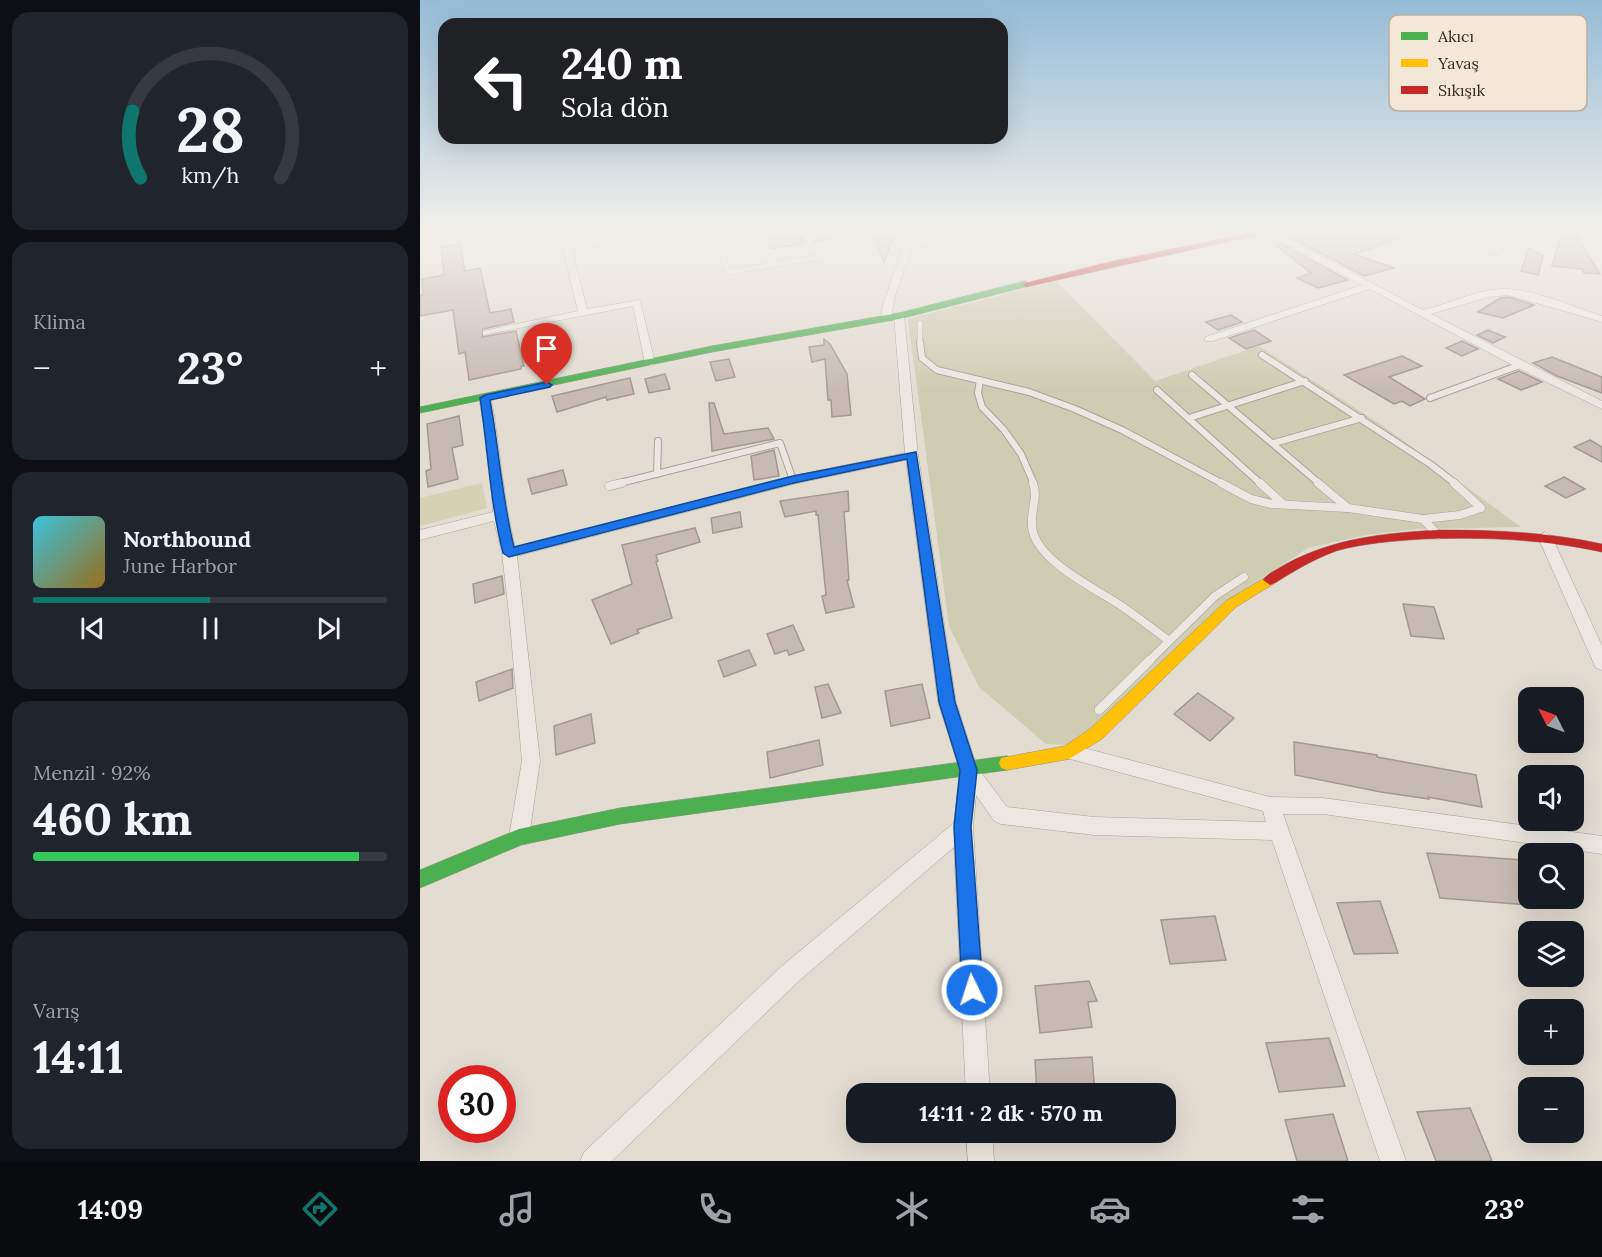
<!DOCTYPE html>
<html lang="tr">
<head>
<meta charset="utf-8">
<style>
  body { margin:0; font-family:Lora,serif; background:#20242c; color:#f1f3f6; height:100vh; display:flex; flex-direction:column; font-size:22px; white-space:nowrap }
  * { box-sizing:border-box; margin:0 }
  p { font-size:20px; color:#9ea1a6 }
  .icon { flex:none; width:33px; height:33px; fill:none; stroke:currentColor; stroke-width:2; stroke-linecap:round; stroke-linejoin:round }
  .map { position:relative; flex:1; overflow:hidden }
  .details { display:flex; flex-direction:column; gap:12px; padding:12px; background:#0d0f14; width:420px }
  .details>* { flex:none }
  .hud { position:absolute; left:18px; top:18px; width:570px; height:126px; border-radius:18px; box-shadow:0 6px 24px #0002; background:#202124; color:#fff; overflow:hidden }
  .needle { width:39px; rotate:312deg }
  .fabs { position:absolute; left:1098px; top:687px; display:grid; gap:12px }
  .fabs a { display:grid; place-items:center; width:66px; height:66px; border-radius:12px; background:#171b24; box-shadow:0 6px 24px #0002; font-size:30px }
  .speed { position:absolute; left:18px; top:1065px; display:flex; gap:12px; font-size:30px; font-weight:700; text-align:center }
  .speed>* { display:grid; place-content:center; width:78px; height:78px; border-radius:50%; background:#171b24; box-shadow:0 6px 24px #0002; line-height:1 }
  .speed .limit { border:9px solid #d22; background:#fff; color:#111 }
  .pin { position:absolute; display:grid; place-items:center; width:51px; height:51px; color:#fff; margin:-62px -26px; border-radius:50% 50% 50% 0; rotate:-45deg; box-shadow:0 0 6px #0007 }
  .pin .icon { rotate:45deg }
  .me { position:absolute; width:66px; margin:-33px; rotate:356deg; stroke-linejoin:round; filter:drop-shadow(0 0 4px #0008) }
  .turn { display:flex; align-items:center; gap:21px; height:126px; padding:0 24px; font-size:27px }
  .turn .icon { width:78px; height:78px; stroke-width:2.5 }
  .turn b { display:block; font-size:42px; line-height:51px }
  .big { font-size:45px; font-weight:700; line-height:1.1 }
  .details .tile { flex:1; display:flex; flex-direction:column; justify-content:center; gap:9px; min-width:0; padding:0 21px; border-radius:18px; background:#20242c }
  .details .dial { align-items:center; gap:0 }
  .dial svg { height:156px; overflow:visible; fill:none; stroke:#363941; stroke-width:7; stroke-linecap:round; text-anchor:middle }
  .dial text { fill:#f1f3f6; stroke:none }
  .song { display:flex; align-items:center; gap:18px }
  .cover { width:72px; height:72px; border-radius:9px; background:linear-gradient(135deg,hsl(190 70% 55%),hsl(40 70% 35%)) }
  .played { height:6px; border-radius:3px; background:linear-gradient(90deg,#0f766e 50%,#363941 50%) }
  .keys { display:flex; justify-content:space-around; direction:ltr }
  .heat { display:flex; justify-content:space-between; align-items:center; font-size:33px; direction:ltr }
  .charge { height:9px; border-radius:4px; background:linear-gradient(90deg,#34c759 92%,#363941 0) }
  .trip { position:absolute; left:426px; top:1083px; width:330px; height:60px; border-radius:18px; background:#171b24; box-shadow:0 6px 24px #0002; font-weight:700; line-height:60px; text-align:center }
  .menu { display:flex; height:96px; justify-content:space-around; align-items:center; background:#090b0e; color:#9ea1a6 }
  .menu .icon { width:42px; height:42px }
  .menu .current { color:#0f766e }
  .menu b { font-size:27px; color:#f1f3f6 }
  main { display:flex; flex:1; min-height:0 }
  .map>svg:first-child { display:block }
  .green { fill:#d4d1b5 }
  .cemetery { fill:#cfccb4 }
  .building { fill:#c7bab2; stroke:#a39890; stroke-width:1.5 }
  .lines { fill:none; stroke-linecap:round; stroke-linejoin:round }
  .lane-far3-casing { stroke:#a9a199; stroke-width:5 }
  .lane-far2-casing { stroke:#a9a199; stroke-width:8 }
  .lane-far1-casing { stroke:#a9a199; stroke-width:9 }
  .lane-casing { stroke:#a9a199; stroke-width:10 }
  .street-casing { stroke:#a9a199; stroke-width:1 }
  .fast-casing { stroke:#989189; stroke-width:1 }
  .slow-casing { stroke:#989189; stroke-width:1 }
  .jam-casing { stroke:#989189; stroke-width:1 }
  .lane-far3 { stroke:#ece8e1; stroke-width:4.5 }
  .lane-far2 { stroke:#ece8e1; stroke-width:6 }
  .lane-far1 { stroke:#ece8e1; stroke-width:8 }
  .lane { stroke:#ece8e1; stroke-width:9 }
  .street { fill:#ece8e1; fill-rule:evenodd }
  .fast { fill:#4caf50; fill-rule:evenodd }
  .slow { fill:#ffc107; fill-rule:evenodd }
  .jam { fill:#c62828; fill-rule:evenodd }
  .route { fill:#1a73e8; stroke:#114b97; stroke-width:1.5 }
  .key { fill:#f3e8d8; stroke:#bbafa1; stroke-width:1.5 }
  .key-label { font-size:16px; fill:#372a22 }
</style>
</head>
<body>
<main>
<section class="details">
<div class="tile dial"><svg viewBox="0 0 100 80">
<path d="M14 69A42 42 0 1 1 86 69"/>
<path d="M14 69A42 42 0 0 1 10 35" stroke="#0f766e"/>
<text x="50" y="56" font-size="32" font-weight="700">28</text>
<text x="50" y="72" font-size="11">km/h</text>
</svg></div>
<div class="tile"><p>Klima</p>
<div class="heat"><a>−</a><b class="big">23°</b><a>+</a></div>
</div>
<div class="tile">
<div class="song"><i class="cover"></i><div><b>Northbound</b><p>June Harbor</p></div></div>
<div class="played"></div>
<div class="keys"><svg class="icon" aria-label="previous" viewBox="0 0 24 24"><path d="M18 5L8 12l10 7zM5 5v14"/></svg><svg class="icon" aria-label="pause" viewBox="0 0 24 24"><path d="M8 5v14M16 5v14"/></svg><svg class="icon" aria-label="next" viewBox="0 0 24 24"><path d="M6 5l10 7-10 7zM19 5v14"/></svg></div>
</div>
<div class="tile"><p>Menzil · 92%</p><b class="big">460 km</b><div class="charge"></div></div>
<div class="tile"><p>Varış</p><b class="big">14:11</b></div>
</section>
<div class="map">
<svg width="1182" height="1161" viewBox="0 0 1182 1161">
  <rect width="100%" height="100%" fill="#e3dcd1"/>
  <path class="green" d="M62 483 67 508 0 526V498Z"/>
  <path class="cemetery" d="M636 281 735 381 839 346 966 428 1101 527 997 529 946 535 888 548 819 593 652 745 626 744 559 687 529 626 488 319Z"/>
  <g class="building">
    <path d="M361 230H376L385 243 352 249 342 233Z"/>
    <path d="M386 230H419L420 237 395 242Z"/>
    <path d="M910 230H996L997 232 934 254 974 268 944 276 872 238 889 231 909 237Z"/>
    <path d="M475 233 464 262 453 235Z"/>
    <path d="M1157 235 1168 255 1180 274 1164 273 1162 269 1132 266 1141 236 1150 239Z"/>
    <path d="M860 243 928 280 898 288 877 278 891 273 856 245Z"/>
    <path d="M40 244 45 271 60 268 70 313 91 309 94 322 63 329 62 337 96 331 104 366H101V369L49 380 45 352 39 354 33 310 0 316V295H3L2 279 24 275 21 247Z"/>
    <path d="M1109 248 1123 256 1118 275 1101 271Z"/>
    <path d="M1088 297 1114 305 1083 318 1058 312 1080 298Z"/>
    <path d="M811 315 822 322 798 330 786 322Z"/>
    <path d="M834 330 851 341 826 349 809 338Z"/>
    <path d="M1068 330 1085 337 1073 343 1057 335Z"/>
    <path d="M404 339 410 344 427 374 431 415 412 417 411 400H408L405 359 392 362 389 347 404 345Z"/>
    <path d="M1042 341 1058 349 1042 356 1026 348Z"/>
    <path d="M982 356 1002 366 969 377 1005 399 990 406 982 401 974 404 924 375Z"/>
    <path d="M1132 357 1182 377V393L1137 376 1113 363Z"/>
    <path d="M309 359 315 377 296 381 290 362Z"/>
    <path d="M1099 371 1122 382 1101 390 1078 379Z"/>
    <path d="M245 374 250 389 229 393 225 379Z"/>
    <path d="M210 378 214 394 187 400 186 397 137 412 132 396Z"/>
    <path d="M289 403H294L304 434 348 428 354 439 292 451Z"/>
    <path d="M39 416 43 445 32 448 38 479 8 487 6 471 11 469 7 424Z"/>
    <path d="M1170 440 1182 447V462L1154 447Z"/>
    <path d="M354 450 359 476 334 480 331 456Z"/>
    <path d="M143 470 147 485 112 494 108 479Z"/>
    <path d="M1144 477 1165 489 1146 498 1125 486Z"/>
    <path d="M428 491 429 511 424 512 429 580H427L434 607 406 613 402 596 406 595 398 515H396V511L365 517 360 501Z"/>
    <path d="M320 512 322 527 293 533 291 518Z"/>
    <path d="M275 528 280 542 236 555 238 561 236 562 252 618 217 630 219 633 191 644 172 600 212 584 202 545Z"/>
    <path d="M82 576 84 594 55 603 53 584Z"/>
    <path d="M983 604 1014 607 1024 639 991 636Z"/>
    <path d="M373 625 384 650 369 655 367 650 355 654 347 634Z"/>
    <path d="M329 650 336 665 304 677 298 661Z"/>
    <path d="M92 669 93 688 59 701 56 682Z"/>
    <path d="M408 684 421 713 402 718 395 687Z"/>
    <path d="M502 684 510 718 471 726 465 691Z"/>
    <path d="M778 693 814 718 790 741 754 714Z"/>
    <path d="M171 714 175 743 136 755 134 726Z"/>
    <path d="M399 740 403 765 350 778 347 752Z"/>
    <path d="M874 742 957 755V757L1056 775 1062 807 1008 797 1009 799 961 792 875 775Z"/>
    <path d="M1007 853 1102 860 1108 877V905L1020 898Z"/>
    <path d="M960 901 978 953 934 954 917 903Z"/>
    <path d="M795 916 806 960 750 964 741 920Z"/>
    <path d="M669 981 677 1001 668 1002 672 1027 620 1033 615 986Z"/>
    <path d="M909 1038 925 1086 859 1092 846 1043Z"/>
    <path d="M672 1057 675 1094H617L615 1060Z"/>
    <path d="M1050 1108 1072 1161H1016L997 1112Z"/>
    <path d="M913 1114 928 1161H877L865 1120Z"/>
  </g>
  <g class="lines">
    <defs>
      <g id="lane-far3">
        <path d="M291 232 309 272 401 257 380 230"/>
        <path d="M500 343V323"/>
      </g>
      <g id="lane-far2">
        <path d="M500 342 502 358 517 370 609 392 655 409 702 430 803 484"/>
        <path d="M842 355 1010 464 1036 484"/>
        <path d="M772 375 900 484"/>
        <path d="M560 380 558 393 562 407 584 430 601 454 614 484"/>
        <path d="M737 390 841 484"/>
        <path d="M1010 398 1100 365"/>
        <path d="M769 418 885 381"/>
        <path d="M854 443 942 418"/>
        <path d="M237 474 238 441"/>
        <path d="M196 484 360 443 373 480"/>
      </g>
      <g id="lane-far1">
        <path d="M613 483C619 500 608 514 613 532 621 562 672 587 697 603 715 615 732 628 749 641"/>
        <path d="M801 483 831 499 852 504 928 508 1003 519 1018 535"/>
        <path d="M840 483 863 504"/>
        <path d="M898 483 928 508"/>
        <path d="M189 486 202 483"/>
        <path d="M1003 519 1040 515 1061 508 1034 483"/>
        <path d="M729 661 795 596 824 577"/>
      </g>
      <path id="lane" d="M679 710 730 660"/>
      <g id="street">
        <path d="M181 230H189L190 242 152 251 167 309 220 300 235 363 234 365 230 366 225 363 213 306 63 335V331L158 311 143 249 182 238Z"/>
        <path d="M484 230H492L493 243 505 240 517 230H526L511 244 492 248 475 296 471 318 466 321 461 318 462 308 483 247Z"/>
        <path d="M841 230H851L1003 310C1029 304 1053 291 1079 289 1110 287 1153 307 1182 316V322L1088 295 1069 297 1011 314 1182 401V409L1096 367 950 289 793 341H785V337L942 285Z"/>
        <path d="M1031 230C1050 230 1077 243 1089 257L1082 259 1074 252Z"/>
        <path d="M479 313 484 316 498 455 536 702 557 767 587 807 674 817 846 822 843 811 643 757 640 752 643 747 649 744 850 797 903 798 1182 836V854L903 814H863L986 1161H960L852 840 674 835 581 824 574 821 556 795 553 827 570 1094H546L534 847 379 981 192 1161H160L164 1152 363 965 534 823 540 770 518 702 486 460 374 484 97 556 120 761 109 837 106 843 99 846 92 843 89 837 102 761 90 623 82 553 74 521 0 540V530L73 512 68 450 59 398 65 395 71 398C80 447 83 498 95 547L373 476 485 453 474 316Z"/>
        <path d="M1125 532 1132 537 1182 646V670L1176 668 1174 664 1118 537Z"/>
        <path d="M546 1132H572L574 1161H548Z"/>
      </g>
      <g id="fast">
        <path d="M606 281 610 284 609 286 479 319 292 352 0 413V407L292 346 479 313Z"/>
        <path d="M587 756 593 758 595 763 593 768 587 770 200 824 101 845 0 888V870L99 829 200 808Z"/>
      </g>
      <path id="slow" d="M850 575 855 577 857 580 855 583 816 607 682 739 649 759 587 770 581 768 579 763 581 758 645 746 670 729 806 601Z"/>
      <g id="jam">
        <path d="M845 230H860L606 287 602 284 689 262Z"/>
        <path d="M1019 530C1075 530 1127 532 1182 544V552C1123 539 1064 537 1003 539 974 541 944 543 916 551 894 559 874 571 855 583L850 585 843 580C848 573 858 569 866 564 914 538 965 533 1019 530Z"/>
      </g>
    </defs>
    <use href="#lane-far3" class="lane-far3-casing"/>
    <use href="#lane-far2" class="lane-far2-casing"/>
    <use href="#lane-far1" class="lane-far1-casing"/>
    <use href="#lane" class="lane-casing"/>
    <use href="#street" class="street-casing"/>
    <use href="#fast" class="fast-casing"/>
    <use href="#slow" class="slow-casing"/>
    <use href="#jam" class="jam-casing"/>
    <use href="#lane-far3" class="lane-far3"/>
    <use href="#lane-far2" class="lane-far2"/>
    <use href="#lane-far1" class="lane-far1"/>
    <use href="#lane" class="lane"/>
    <use href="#street" class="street"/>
    <use href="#fast" class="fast"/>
    <use href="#slow" class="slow"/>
    <use href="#jam" class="jam"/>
  </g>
  <linearGradient id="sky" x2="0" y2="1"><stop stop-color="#95bcd7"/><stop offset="0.59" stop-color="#f2efea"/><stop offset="1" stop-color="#f2efea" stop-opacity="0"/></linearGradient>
  <rect width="1182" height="392" fill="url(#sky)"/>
  <path class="route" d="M127 382 132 385 130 387 70 400C79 449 82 499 94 547L373 476 496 452 535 702 557 770 551 827 563 990 560 997 552 1000 545 997 542 990 534 827 540 770 519 702 487 459 374 483 89 557 83 553C70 502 68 450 60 398L65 395Z"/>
  <rect x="969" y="15" width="198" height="96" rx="9" class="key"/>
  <rect x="981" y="32" width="27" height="8" fill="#4caf50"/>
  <rect x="981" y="59" width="27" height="8" fill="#ffc107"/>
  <rect x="981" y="86" width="27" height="8" fill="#c62828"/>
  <g class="key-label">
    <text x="1018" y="42">Akıcı</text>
    <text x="1018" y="69">Yavaş</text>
    <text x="1018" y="96">Sıkışık</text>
  </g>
</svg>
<div class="fabs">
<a><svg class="needle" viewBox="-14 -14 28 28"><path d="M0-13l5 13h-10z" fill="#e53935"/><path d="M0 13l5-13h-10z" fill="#9ea1a6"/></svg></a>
<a><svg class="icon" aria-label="sound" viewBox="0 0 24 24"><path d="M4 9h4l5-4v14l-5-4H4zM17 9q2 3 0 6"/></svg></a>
<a><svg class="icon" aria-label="search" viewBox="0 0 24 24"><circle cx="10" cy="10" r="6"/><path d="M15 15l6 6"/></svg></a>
<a><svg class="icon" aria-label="layers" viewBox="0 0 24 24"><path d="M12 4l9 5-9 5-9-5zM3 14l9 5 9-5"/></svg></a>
<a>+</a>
<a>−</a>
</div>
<div class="speed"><div class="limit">30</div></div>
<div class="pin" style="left:127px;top:385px;background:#d93025"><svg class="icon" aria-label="arrive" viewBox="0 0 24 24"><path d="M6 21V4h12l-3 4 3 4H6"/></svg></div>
<svg class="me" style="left:552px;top:990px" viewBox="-20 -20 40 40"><circle r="17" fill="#1a73e8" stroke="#fff" stroke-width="3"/><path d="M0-11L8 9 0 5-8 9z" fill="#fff"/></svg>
<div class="trip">14:11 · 2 dk · 570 m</div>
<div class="hud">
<div class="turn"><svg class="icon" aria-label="left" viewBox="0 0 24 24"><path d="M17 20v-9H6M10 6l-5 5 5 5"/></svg><div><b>240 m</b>Sola dön</div></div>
</div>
</div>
</main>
<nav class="menu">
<b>14:09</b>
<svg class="icon current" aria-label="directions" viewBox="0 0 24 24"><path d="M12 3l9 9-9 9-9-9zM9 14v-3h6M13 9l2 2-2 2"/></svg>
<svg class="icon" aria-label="music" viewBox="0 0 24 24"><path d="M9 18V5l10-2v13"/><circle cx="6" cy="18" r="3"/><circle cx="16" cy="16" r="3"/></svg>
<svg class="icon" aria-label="phone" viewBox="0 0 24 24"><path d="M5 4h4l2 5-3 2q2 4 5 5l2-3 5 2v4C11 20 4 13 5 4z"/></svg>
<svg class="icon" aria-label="climate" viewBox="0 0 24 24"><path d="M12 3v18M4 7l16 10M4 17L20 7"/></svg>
<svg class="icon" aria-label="car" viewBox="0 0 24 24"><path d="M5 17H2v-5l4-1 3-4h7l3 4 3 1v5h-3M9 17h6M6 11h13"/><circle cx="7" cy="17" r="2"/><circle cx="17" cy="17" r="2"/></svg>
<svg class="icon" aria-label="filters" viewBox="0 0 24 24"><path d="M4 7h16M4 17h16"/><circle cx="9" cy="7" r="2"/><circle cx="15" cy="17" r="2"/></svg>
<b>23°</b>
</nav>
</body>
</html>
